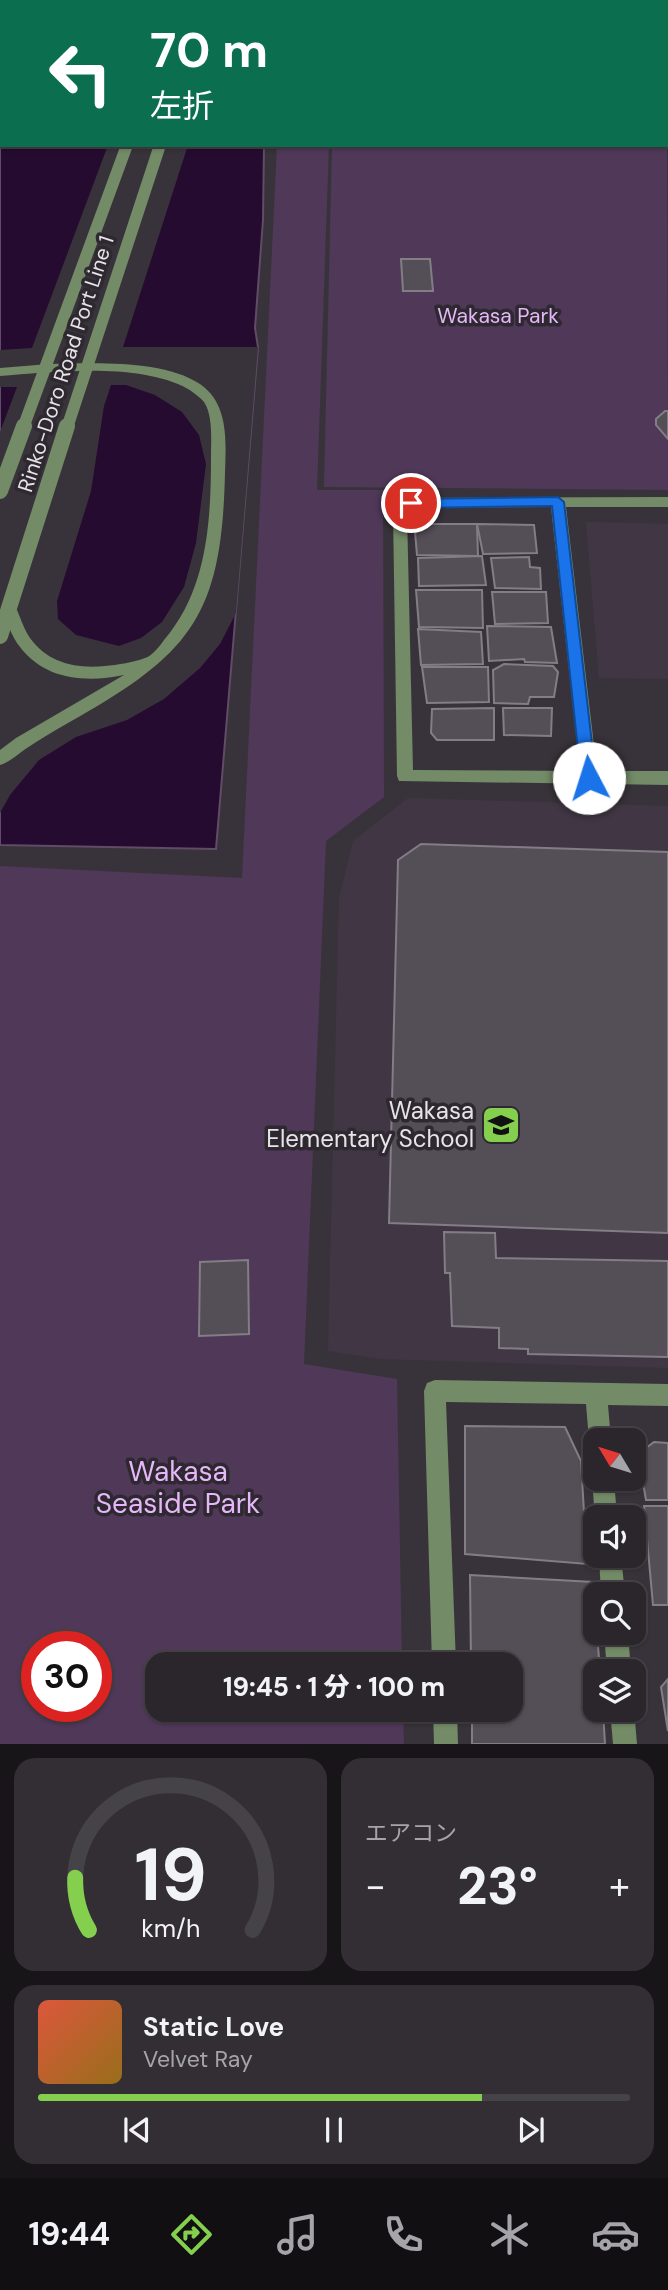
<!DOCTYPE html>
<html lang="ja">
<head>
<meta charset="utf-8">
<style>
  body { margin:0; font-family:"DM Sans","Noto Sans JP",sans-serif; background:#322e34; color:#f1f3f6; height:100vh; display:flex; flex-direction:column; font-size:26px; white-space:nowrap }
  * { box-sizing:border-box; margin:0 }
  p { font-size:23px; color:#a5a5a9 }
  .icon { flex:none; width:38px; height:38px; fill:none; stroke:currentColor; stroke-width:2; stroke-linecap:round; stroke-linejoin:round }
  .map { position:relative; height:1744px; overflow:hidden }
  .panel { display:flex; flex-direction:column; gap:14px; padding:14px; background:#171518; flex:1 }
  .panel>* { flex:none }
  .banner { position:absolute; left:0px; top:0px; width:668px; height:147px; box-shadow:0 2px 5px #0004,0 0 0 2px #464348; background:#0b6e4f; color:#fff; overflow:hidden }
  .needle { width:46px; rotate:308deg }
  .controls { position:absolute; left:583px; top:1428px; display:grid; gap:14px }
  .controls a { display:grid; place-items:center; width:63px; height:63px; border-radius:14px; background:#2a262c; box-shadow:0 2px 5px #0004,0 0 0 2px #464348; font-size:35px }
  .speed { position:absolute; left:21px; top:1631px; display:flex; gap:14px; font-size:35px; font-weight:700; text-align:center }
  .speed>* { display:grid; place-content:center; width:91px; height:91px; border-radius:50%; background:#2a262c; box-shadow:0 2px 5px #0004,0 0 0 2px #464348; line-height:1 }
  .speed .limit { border:10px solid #d22; background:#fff; color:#111 }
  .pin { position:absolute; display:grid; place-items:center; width:60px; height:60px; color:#fff; margin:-30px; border:4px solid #fff; border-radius:50%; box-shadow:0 2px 7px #0007 }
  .me { position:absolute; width:77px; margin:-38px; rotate:355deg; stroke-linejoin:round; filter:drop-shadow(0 0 5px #0008) }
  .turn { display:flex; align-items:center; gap:24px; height:147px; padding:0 35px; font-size:32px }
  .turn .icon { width:91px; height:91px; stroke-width:2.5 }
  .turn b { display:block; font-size:49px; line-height:60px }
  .big { font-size:52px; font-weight:800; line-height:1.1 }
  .panel .card { flex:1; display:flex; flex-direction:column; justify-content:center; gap:10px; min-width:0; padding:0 24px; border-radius:21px; background:#322e34 }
  .panel .dial { align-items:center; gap:0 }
  .dial svg { height:182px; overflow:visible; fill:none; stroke:#464348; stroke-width:7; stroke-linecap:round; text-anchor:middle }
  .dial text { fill:#f1f3f6; stroke:none }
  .song { display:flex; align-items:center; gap:21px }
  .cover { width:84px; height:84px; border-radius:10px; background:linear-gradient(135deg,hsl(10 70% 55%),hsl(40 70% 35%)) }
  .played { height:7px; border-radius:4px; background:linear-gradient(90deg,#84cf4d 75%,#464348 75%) }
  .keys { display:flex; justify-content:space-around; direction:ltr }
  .heat { display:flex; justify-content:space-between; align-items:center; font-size:38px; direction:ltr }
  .panel .tiles { flex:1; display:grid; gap:14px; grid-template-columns:1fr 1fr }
  .card:last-child { grid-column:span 2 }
  .trip { position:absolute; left:145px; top:1652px; width:378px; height:70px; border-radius:21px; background:#2a262c; box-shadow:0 2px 5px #0004,0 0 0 2px #464348; font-weight:800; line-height:70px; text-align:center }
  .dock { display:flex; height:112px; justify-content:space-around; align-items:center; background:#110f12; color:#a5a5a9 }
  .dock .icon { width:49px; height:49px }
  .dock .active { color:#84cf4d }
  .dock b { font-size:32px; color:#f1f3f6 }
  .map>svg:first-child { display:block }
  .built { fill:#413744 }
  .green { fill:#503859; fill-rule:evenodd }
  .water { fill:#260b30; stroke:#604c67; stroke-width:2 }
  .pier { fill:#38333a; fill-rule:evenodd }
  .building { fill:#544f57; stroke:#837d86; stroke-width:2 }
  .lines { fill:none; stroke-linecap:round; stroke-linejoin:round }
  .minor { fill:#738b66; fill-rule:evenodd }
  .minor-bridge-far1 { stroke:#738b66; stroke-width:12 }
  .minor-bridge { stroke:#738b66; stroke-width:16 }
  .route { fill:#1a73e8; stroke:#114b97; stroke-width:2 }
  .labels { text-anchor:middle; stroke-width:7; stroke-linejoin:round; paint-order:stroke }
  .far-park-label { font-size:21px; fill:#e6b6f9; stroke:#2e2930 }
  .far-street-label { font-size:21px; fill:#e7e3e8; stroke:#2e2930 }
  .poi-label { font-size:24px; fill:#e7e3e8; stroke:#2e2930; text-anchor:end }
  .near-park-label { font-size:28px; fill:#e6b6f9; stroke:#2e2930 }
</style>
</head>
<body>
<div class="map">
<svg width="668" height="1744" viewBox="0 0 668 1744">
  <rect width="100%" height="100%" fill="#38333a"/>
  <g class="built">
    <path d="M586 522 668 524V679L599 678Z"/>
    <path d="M408 798 668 806V1368L381 1359 328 1351 339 898 353 841Z"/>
  </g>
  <g class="green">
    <path d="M667 121 668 490 324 487 332 145H667Z"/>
    <path d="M277 145H329L317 490H383L384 797 326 841 304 1364 397 1379 402 1664H158V1710H403L404 1744H0V866L242 878ZM37 1647H96V1706H37Z"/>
  </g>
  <path class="water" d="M0 0H267L2 2V145H264L263 220 255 328 258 347 216 849 0 845Z"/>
  <path class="pier" d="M108 145H188L123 347H258L236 613 220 644 200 668 164 699 127 720 76 737 39 760 10 795 0 813V432L17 387H0V350L32 348ZM111 385H126L155 395 182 412 199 435 206 464 196 543 184 587 162 622 141 638 119 646 76 635 58 619 57 601 91 491 104 406Z"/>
  <g class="building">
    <path d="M402 0H486L487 2H402Z"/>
    <path d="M648 0H668V98L667 2Z"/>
    <path d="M401 259H430L433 291H403Z"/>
    <path d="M665 411H668V439L656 425V419Z"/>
    <path d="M432 524H477L478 556 417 555 415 532Z"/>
    <path d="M477 524 534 525 537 553 483 554Z"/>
    <path d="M482 556 486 585 419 586 418 558Z"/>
    <path d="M529 557 530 567 540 568 541 589 495 588 491 558Z"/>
    <path d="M416 590H482L483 628 419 627Z"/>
    <path d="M492 592H546L548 623 495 624Z"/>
    <path d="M487 626 551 627 557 663 525 662 524 659 489 661Z"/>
    <path d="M418 629 481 632 483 664 421 665Z"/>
    <path d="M504 664 553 666 558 672 554 697H530L528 704 494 703 493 670Z"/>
    <path d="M422 667H488L489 702 427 703Z"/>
    <path d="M494 708V740H437L431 733 432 709Z"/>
    <path d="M503 708H552L551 736 504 735Z"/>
    <path d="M421 844 668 852V1233L389 1223 398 860Z"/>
    <path d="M444 1232 495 1233 496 1258 668 1261V1357L528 1354V1349L499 1348V1328L452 1326 450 1273H445Z"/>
    <path d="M248 1260 249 1334 199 1336 200 1262Z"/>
    <path d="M465 1426 565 1427 581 1461 587 1564 465 1554Z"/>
    <path d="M654 1442 668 1443V1500H646L638 1454Z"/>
    <path d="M644 1506H668V1605H653Z"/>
    <path d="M470 1575 593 1582 600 1671H595V1710H603L605 1744H472V1710H511V1664H471Z"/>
    <path d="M668 1679V1731L661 1687Z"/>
  </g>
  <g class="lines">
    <g class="minor">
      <rect x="175" y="0" width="10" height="2"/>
      <path d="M206 0H216L205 2Z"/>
      <rect x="386" y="0" width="10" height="2"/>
      <rect x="667" y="105" width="1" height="6"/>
      <path d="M49 364C92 363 163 359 200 384 229 404 226 441 225 472 222 617 191 654 68 723 54 731 40 739 27 748 18 754 10 762 0 765V750L16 738 124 675C86 683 45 680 20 647 11 636 7 621 1 608L4 604H14C20 615 23 628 30 638 48 663 76 669 105 666 117 665 135 662 145 658 152 656 160 646 164 640 208 589 211 519 211 455 211 440 213 415 204 402 201 398 193 392 188 389 139 362 54 372 0 376V368Z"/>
      <path d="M668 497V507H566L597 771H668V785L399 781 397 776 393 511 411 498ZM551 507 580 771 413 770 407 513 414 508Z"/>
      <path d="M435 1380 668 1384V1406L608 1405 611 1440H595V1449L589 1440 586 1404 446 1402 456 1664H432L424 1391 427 1383Z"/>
      <path d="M595 1471V1479H614L617 1517 595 1518 592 1479Z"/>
      <path d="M599 1556H621L625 1594H601Z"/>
      <path d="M604 1633H628L631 1671H607Z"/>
      <path d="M634 1709 637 1744H613L610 1710Z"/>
      <path d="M433 1710H457L458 1744H434Z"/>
    </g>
    <g class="minor-bridge-far1">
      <path d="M23 428 127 145"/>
      <path d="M67 428 160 145"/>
    </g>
    <g class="minor-bridge">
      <path d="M0 491 24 426"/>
      <path d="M0 636 67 426"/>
    </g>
  </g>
  <path class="route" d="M558 497 564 502 596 778 589 783 581 778 552 506 411 508 405 503 411 499Z"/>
  <defs>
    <symbol id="school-square" viewBox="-11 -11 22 22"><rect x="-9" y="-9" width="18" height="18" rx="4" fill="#84cf4d" stroke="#2e2930"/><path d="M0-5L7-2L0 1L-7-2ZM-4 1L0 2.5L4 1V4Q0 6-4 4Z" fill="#111"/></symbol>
  </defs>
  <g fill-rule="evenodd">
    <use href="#school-square" x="479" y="1103" width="44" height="44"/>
  </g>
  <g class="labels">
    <g class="far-park-label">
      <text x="498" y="323">Wakasa Park</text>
    </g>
    <g class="far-street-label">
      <text transform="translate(66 364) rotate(-72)" y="7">Rinko-Doro Road Port Line 1</text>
    </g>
    <g class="poi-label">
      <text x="474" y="1119">Wakasa<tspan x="474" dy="28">Elementary School</tspan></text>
    </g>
    <g class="near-park-label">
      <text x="178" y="1481">Wakasa<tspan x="178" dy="32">Seaside Park</tspan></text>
    </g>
  </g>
</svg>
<div class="controls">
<a><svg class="needle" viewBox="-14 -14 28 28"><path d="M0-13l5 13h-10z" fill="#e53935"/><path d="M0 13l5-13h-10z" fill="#a5a5a9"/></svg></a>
<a><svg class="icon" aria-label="sound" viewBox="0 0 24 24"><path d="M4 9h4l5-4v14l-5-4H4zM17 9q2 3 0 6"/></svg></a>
<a><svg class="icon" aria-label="search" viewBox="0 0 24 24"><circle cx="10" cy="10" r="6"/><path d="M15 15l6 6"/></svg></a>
<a><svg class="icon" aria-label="layers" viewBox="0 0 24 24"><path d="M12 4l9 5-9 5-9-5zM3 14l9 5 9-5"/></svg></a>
</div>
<div class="speed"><div class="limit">30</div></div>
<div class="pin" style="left:411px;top:503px;background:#d93025"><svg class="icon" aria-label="arrive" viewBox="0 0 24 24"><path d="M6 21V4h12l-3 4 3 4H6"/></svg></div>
<svg class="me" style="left:589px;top:778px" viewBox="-20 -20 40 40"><circle r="19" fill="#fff"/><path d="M0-13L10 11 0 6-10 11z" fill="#1a73e8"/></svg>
<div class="trip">19:45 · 1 分 · 100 m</div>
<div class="banner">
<div class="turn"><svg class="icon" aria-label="left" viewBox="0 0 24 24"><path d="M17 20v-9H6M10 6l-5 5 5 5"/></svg><div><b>70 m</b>左折</div></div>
</div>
</div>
<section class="panel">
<div class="tiles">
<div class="card dial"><svg viewBox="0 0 100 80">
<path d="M14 69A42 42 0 1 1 86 69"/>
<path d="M14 69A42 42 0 0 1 8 46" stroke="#84cf4d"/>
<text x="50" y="56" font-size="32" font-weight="700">19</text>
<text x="50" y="72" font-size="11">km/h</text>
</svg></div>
<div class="card"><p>エアコン</p>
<div class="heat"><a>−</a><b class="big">23°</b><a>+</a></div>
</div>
<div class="card">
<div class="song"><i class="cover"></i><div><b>Static Love</b><p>Velvet Ray</p></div></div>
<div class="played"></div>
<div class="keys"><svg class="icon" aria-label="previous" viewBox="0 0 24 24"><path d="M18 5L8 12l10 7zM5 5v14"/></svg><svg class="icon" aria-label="pause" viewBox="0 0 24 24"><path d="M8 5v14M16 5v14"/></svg><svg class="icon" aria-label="next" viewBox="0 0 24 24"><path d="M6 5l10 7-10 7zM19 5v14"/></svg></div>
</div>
</div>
</section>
<nav class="dock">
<b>19:44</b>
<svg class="icon active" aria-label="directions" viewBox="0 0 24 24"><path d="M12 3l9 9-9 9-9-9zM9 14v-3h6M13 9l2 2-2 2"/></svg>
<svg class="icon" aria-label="music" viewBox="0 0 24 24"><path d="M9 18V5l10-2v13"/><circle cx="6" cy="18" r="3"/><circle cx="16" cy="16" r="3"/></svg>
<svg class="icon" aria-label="phone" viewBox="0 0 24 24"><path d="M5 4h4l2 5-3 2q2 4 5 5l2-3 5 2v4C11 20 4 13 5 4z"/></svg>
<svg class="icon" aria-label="climate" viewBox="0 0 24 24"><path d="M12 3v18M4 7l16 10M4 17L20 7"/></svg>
<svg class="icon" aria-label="car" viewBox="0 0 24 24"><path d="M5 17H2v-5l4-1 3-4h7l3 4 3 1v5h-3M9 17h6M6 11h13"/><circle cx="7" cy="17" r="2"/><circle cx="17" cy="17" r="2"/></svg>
</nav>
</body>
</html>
